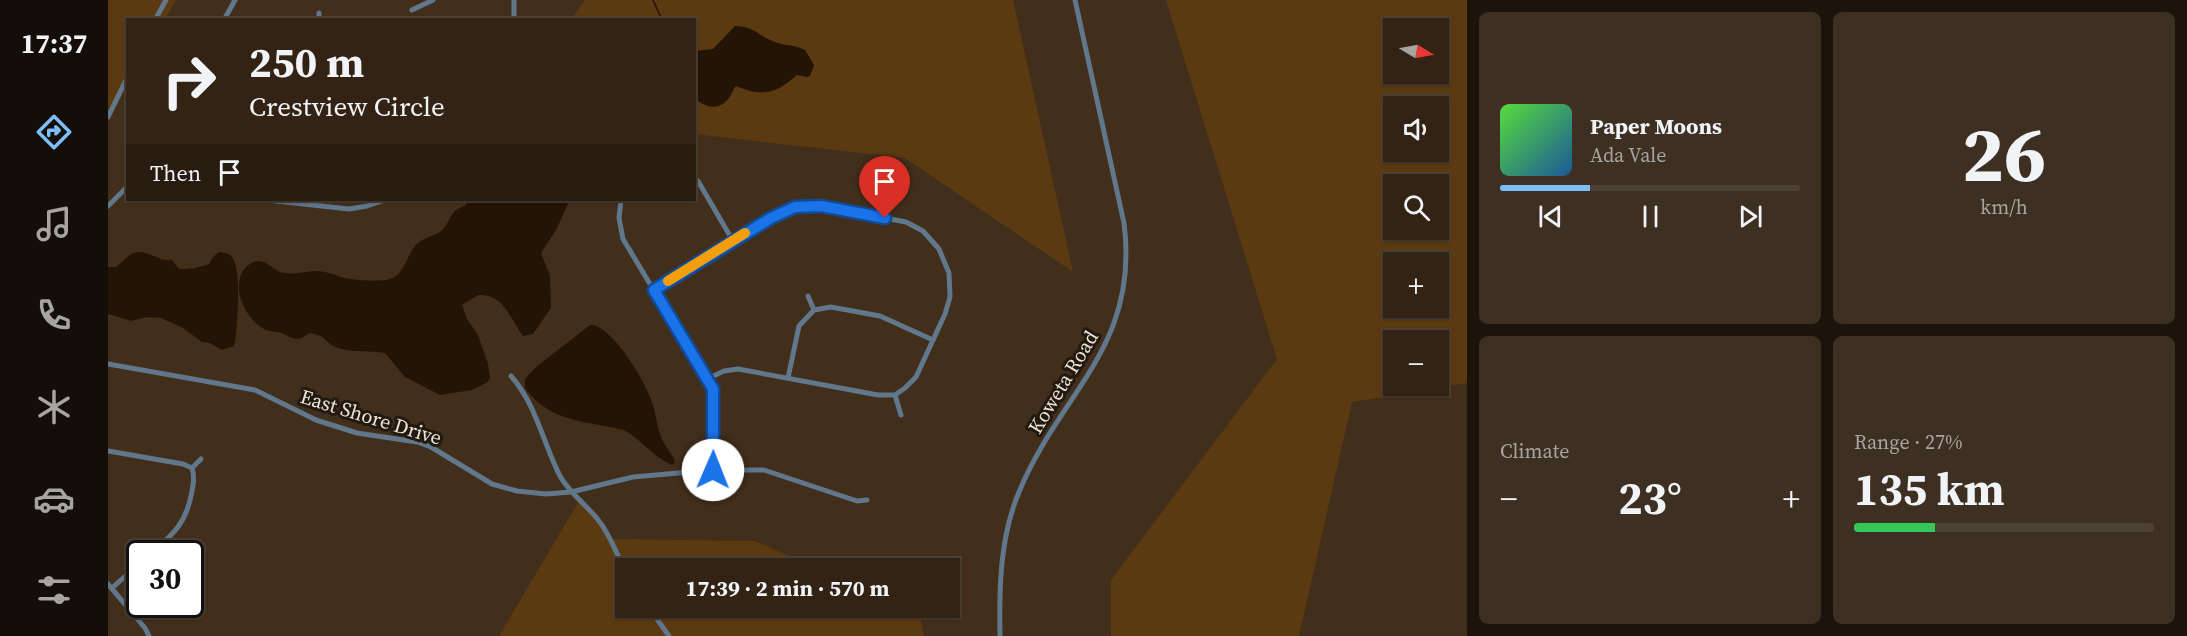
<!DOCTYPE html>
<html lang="en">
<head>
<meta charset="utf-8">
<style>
  body { margin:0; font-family:"Source Serif 4",serif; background:#3d2f22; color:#f1f3f6; height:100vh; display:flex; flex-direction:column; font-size:22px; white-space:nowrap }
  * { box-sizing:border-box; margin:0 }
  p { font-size:20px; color:#a8a4a0 }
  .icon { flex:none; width:33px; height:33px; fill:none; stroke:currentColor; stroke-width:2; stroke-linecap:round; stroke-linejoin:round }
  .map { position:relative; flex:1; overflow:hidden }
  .drawer { display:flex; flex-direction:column; gap:12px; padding:12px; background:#1c130b; width:720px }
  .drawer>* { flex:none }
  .hud { position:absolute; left:18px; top:18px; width:570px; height:183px; border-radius:0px; box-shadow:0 2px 4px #0004,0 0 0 2px #4d4034; background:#322314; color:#f1f3f6; overflow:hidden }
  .needle { width:39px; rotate:100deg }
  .fabs { position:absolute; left:1275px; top:18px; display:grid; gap:12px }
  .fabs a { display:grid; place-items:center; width:66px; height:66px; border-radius:0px; background:#322314; box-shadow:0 2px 4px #0004,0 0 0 2px #4d4034; font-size:30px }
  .speed { position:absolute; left:18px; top:540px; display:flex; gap:12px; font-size:30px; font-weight:700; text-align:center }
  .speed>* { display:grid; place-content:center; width:78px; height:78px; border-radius:50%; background:#322314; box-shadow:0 2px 4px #0004,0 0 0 2px #4d4034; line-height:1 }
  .speed .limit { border:3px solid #111; border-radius:9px; background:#fff; color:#111 }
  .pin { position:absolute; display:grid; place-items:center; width:51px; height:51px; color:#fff; margin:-62px -26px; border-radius:50% 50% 50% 0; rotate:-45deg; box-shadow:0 0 6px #0007 }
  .pin .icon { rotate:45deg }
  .me { position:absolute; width:66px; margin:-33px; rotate:1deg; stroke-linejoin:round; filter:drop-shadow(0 0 4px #0008) }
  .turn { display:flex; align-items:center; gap:21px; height:126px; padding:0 24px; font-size:27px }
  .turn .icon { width:78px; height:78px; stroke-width:2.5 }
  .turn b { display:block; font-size:42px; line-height:51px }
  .then { display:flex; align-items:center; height:57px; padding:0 24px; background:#0003; gap:12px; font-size:22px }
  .big { font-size:45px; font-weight:700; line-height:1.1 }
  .drawer .widget { flex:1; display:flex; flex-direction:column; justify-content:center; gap:9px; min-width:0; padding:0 21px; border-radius:9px; background:#3d2f22 }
  .drawer .dial { align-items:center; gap:0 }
  .dial b { font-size:78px; line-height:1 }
  .song { display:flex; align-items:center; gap:18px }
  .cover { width:72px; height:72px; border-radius:9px; background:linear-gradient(135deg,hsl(110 70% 55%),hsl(210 70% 35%)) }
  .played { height:6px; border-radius:3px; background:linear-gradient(90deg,#7dbef9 30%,#4d4034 30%) }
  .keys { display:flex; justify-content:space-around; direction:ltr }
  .heat { display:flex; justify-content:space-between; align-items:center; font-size:33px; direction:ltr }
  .charge { height:9px; border-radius:4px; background:linear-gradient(90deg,#34c759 27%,#4d4034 0) }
  .drawer .tiles { flex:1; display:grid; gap:12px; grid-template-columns:repeat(2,1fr) }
  .trip { position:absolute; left:507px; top:558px; width:345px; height:60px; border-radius:0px; background:#322314; box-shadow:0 2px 4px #0004,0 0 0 2px #4d4034; font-weight:700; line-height:60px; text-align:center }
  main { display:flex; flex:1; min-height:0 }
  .menu { display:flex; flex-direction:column; width:108px; justify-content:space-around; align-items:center; background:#140e08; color:#a8a4a0 }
  .menu .icon { width:42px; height:42px }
  .menu .on { color:#7dbef9 }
  .menu b { font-size:27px; color:#f1f3f6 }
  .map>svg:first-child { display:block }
  .green { fill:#5b3a11; fill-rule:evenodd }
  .water { fill:#231405 }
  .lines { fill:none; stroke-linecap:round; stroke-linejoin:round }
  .stream { stroke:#231405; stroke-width:1.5 }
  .minor { stroke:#61778b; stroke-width:5 }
  .route-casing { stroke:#114b97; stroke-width:15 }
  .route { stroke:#1a73e8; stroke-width:10 }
  .slow { stroke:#f59e0b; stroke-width:10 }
  .labels { text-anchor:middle; stroke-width:6; stroke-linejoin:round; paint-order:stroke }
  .street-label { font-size:20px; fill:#efe2d6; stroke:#221910 }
</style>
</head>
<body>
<main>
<nav class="menu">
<b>17:37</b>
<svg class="icon on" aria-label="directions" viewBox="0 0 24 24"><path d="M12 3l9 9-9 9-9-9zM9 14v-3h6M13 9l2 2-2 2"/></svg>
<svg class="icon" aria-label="music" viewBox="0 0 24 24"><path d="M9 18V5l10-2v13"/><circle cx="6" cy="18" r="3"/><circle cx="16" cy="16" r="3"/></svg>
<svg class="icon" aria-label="phone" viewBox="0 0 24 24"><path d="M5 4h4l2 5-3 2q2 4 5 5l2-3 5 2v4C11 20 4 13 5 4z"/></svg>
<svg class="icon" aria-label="climate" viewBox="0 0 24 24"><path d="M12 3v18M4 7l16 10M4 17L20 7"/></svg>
<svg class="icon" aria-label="car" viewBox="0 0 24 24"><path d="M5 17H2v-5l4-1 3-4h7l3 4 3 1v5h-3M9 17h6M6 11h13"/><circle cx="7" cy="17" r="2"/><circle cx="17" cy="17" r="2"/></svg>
<svg class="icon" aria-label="filters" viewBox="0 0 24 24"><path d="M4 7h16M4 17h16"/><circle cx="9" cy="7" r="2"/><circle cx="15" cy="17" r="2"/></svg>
</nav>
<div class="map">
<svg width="1359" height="636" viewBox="0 0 1359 636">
  <rect width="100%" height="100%" fill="#422f1b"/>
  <g class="green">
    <path d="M0 0H68L57 19 20 20 19 86 0 121Z"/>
    <path d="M477 0H905L965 272 797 158 587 134 586 20H463Z"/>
    <path d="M1058 0H1359V383L1244 402 1191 636H1003V580L1169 359ZM1330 28V74H1286V28ZM1330 106V152H1286V106ZM1330 184V230H1286V184ZM1330 262V308H1286V262ZM1330 340V386H1286V340Z"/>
    <path d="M471 501 484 510 500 539 647 541 708 568H518V608H796L812 615 816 636H391Z"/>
  </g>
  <g class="water">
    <path d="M627 26C647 26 652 38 670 43 679 46 688 45 697 50L706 65 702 76 699 77 689 75C668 94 654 97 628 86 625 89 624 94 621 98 610 112 598 107 587 99V51L605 49Z"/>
    <path d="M361 200H462L448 230 433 253 442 276 443 308 425 334 415 336C401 318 397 294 370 295L354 305 359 319 370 335 380 364 382 378 380 382 364 390 332 395 297 377 277 353C261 350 245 353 230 348 216 343 219 335 201 333 190 343 185 338 173 333 168 331 161 332 156 329 137 319 121 285 138 267 141 264 146 261 150 261 159 261 164 268 170 271 183 277 197 270 211 271 219 272 225 274 233 277 241 280 274 282 282 279 298 274 298 254 309 244 317 236 330 236 336 228 344 218 342 210 357 206Z"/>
    <path d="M30 252C43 252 53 262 64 260L71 269C81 270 92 267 101 264L105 257 111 252C116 253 121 253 124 257 134 269 129 321 128 337L126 346 114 350 102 343 94 342 75 328 53 318 38 317 23 321 0 314V267H8L23 254Z"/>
    <path d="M482 325C504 324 538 383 544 402 548 414 549 428 554 439 557 446 562 452 566 459L567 462 564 465C545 457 533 439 516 430 479 421 442 423 417 388V379L428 367Z"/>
  </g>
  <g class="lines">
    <path class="stream" d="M545 0 554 20"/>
    <g class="minor">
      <path d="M406 0V20"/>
      <path d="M304 10 325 0"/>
      <path d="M47 20 58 0"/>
      <path d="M116 20 127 0"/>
      <path d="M211 20V13"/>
      <path d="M0 117 20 76"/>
      <path d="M590 181 625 241"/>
      <path d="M159 200 241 209 259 206 277 200"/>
      <path d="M513 200 511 218 515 239 605 389V470"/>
      <path d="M0 206 20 186"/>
      <path d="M546 290 663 218 687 207 713 206 798 222 815 231 831 249 841 273 842 297 837 314 808 377 797 388 787 395H770L630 369 616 371 599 379"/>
      <path d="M700 296 706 310"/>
      <path d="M0 364 147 390 208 420 249 433 309 442 323 447 384 484 409 491 438 494 463 492 525 477 605 470H656L749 501 759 500"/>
      <path d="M403 376C428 404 435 443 452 476 462 494 479 505 491 521 503 536 508 555 518 570"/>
      <path d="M680 378 691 326 706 310 723 307 772 316 825 340"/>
      <path d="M787 395 793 415"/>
      <path d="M0 451 75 464 84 468"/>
      <path d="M84 468 93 459"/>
      <path d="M43 554C64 535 77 525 83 496 85 486 87 478 84 468"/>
      <path d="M0 584 37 628 41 636"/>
      <path d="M4 588 32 563"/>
      <path d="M541 608 561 636"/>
      <path d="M892 636C891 588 892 537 911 492 952 392 1032 347 1016 223L967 0"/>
    </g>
  </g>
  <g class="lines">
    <defs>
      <path id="route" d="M605 470V389L546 290 663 218 687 207 713 206 777 218"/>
    </defs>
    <use href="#route" class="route-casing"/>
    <use href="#route" class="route"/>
    <path class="slow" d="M560 281 637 233"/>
  </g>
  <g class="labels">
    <g class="street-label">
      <text transform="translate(955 382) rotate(-59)" y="7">Koweta Road</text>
      <text transform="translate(263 417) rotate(17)" y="7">East Shore Drive</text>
    </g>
  </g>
</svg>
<div class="fabs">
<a><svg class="needle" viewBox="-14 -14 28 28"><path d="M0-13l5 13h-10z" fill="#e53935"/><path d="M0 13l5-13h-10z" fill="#a8a4a0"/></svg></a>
<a><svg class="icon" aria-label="sound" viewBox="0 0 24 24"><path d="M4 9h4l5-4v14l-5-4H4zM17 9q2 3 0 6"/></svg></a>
<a><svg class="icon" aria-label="search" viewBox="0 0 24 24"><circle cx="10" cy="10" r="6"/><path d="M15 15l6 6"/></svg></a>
<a>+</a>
<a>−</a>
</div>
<div class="speed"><div class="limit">30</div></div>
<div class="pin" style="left:777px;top:218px;background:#d93025"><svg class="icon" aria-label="arrive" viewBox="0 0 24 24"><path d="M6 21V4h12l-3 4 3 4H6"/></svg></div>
<svg class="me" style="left:605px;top:470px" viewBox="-20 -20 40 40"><circle r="19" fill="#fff"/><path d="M0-13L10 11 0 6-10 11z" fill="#1a73e8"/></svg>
<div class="trip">17:39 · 2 min · 570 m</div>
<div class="hud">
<div class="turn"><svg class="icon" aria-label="right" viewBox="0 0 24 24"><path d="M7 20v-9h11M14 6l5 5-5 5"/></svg><div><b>250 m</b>Crestview Circle</div></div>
<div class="then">Then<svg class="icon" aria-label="arrive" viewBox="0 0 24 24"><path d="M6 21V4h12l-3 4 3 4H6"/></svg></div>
</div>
</div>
<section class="drawer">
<div class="tiles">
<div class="widget">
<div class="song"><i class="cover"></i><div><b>Paper Moons</b><p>Ada Vale</p></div></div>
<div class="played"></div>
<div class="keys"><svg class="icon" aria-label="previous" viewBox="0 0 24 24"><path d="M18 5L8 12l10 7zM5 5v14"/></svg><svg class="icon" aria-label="pause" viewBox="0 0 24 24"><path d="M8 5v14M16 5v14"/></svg><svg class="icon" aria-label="next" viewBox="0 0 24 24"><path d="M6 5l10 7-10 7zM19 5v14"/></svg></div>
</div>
<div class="widget dial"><b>26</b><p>km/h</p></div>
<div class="widget"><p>Climate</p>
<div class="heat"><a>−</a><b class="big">23°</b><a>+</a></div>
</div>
<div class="widget"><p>Range · 27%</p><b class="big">135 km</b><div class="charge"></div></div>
</div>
</section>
</main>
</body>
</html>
